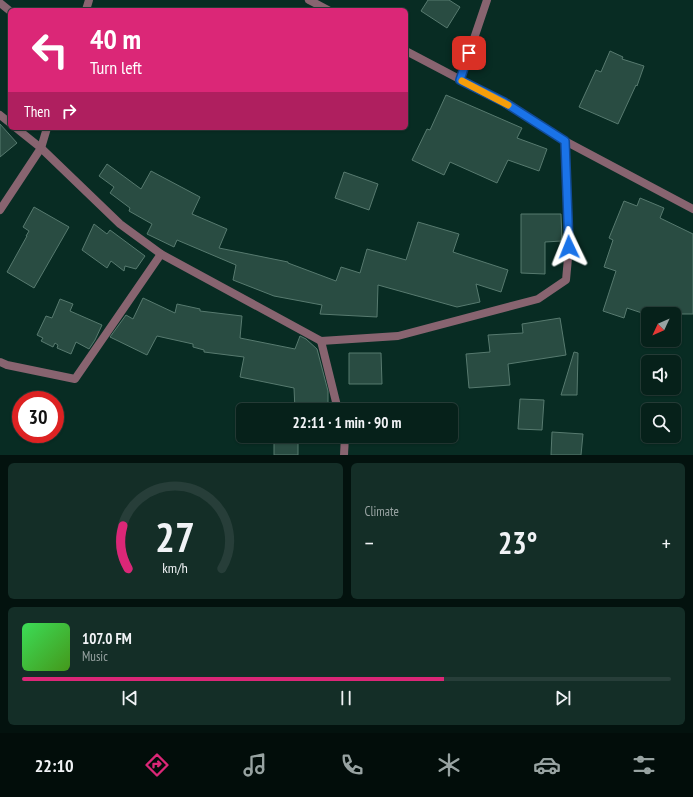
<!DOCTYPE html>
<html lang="en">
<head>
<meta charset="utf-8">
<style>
  body { margin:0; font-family:"PT Sans Narrow",sans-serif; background:#142e27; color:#f1f3f6; height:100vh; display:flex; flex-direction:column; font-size:15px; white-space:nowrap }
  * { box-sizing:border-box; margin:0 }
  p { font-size:13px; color:#98a3a2 }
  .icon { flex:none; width:22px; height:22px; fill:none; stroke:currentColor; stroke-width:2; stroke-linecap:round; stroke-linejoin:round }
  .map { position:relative; height:455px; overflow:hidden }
  .details { display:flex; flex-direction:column; gap:8px; padding:8px; background:#03120e; flex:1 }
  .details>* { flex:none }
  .hud { position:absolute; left:8px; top:8px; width:400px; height:122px; border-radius:6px; box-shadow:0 1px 3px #0004,0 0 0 1px #273e39; background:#db2777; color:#fff; overflow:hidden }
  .needle { width:26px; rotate:226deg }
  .buttons { position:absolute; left:641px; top:307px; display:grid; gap:8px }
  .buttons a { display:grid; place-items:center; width:40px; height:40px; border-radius:6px; background:#06211a; box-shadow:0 1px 3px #0004,0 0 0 1px #273e39; font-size:20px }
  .speed { position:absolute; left:12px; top:391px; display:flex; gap:8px; font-size:20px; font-weight:700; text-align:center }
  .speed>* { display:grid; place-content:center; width:52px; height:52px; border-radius:50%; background:#06211a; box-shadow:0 1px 3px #0004,0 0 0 1px #273e39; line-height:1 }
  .speed .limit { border:6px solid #d22; background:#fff; color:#111 }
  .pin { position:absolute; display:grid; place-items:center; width:34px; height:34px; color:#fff; margin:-17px; border-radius:8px; box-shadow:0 2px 6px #0006 }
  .me { position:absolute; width:44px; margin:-22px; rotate:358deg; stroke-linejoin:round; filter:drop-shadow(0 0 3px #0008) }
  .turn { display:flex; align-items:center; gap:14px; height:84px; padding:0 16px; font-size:18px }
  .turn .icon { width:52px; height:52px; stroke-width:2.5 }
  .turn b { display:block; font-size:28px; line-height:34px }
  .then { display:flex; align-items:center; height:38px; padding:0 16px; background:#0003; gap:8px; font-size:15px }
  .big { font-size:30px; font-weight:700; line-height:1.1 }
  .details .tile { flex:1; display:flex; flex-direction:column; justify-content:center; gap:6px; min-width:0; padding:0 14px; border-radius:6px; background:#142e27 }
  .details .dial { align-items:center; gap:0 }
  .dial svg { height:104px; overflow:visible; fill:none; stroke:#273e39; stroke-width:7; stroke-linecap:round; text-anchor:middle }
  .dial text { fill:#f1f3f6; stroke:none }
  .song { display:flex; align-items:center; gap:12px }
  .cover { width:48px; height:48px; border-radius:6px; background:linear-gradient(135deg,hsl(130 70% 55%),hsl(100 70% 35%)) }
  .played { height:4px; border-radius:2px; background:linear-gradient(90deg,#db2777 65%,#273e39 65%) }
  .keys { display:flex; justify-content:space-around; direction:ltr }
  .heat { display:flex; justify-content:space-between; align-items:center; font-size:22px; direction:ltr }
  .details .tiles { flex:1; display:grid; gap:8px; grid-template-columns:1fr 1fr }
  .tile:last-child { grid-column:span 2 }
  .trip { position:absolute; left:236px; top:403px; width:222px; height:40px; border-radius:6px; background:#06211a; box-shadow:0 1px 3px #0004,0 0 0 1px #273e39; font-weight:700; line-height:40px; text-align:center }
  .dock { display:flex; height:64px; justify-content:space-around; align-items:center; background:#020d0a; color:#98a3a2 }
  .dock .icon { width:28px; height:28px }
  .dock .selected { color:#db2777 }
  .dock b { font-size:18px; color:#f1f3f6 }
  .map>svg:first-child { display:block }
  .building { fill:#294c42; stroke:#577a6f }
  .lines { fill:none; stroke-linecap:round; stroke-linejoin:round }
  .lane { stroke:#886470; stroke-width:8 }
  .street { stroke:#886470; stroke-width:8 }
  .route-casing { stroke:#114b97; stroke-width:10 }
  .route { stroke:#1a73e8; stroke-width:7 }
  .slow { stroke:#f59e0b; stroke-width:7 }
</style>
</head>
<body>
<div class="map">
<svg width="693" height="455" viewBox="0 0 693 455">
  <rect width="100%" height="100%" fill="#082c23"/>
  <g class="building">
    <path d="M428 0H449L460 7 447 28 421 11Z"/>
    <path d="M610 51 623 57 622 59 644 66 637 86 636 85 618 124 579 107 596 70 601 72Z"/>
    <path d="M446 95 522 128 517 138 547 149 539 171 508 160 497 183 450 162 444 175 412 160 427 129 430 130Z"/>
    <path d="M0 124 17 143 0 157Z"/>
    <path d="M107 164 141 189 151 171 200 197 192 214 227 229 219 248 288 262V263L336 281 341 267 360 273 367 249 406 260 418 222 459 234 453 252 508 270 501 292 476 284 480 302 457 307 378 285 377 317 320 314 322 305 274 296 233 280 236 265 177 240 174 247 147 234 152 224 129 211 130 208 110 193 114 187 99 176Z"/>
    <path d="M344 172 378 184 369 210 335 198Z"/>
    <path d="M640 198 664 208 660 218 693 234V314H645L627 308 624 318 603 311 616 271 604 267 613 240 609 238 624 201 637 206Z"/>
    <path d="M34 207 69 227 34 288 7 272 27 236H26L29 231 23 227Z"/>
    <path d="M521 214H561L562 241 545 242V274L521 273Z"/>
    <path d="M94 224 107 234 110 230 145 256 136 269 125 266 124 271 111 261 107 268 82 250Z"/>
    <path d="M143 298 175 313 177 304 200 309V311L242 316 240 338 295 349 300 336 306 339 317 349 328 391V410H295L294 388 240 377 244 357 204 352V350L193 347V344L157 336 147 355 110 337 126 315 133 319Z"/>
    <path d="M60 299 73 304 70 311 102 325 95 340 89 349 76 342 71 354 57 348 58 345 55 343 53 347 41 341 43 338 37 335 46 316 52 318Z"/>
    <path d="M560 318 566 355 508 364 510 385 469 388 466 354 490 352 488 335 523 333 522 324Z"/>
    <path d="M574 352 578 353 577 395H561Z"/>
    <path d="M349 353H381L382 384H349Z"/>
    <path d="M520 399 544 400 542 430 518 429Z"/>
    <path d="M552 432 583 434 581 455H551Z"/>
    <rect x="274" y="436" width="24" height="19"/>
  </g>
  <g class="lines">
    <g class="lane">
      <path d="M0 3 10 11"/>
      <path d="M460 80 487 0"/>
      <path d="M0 362 7 365 75 379 161 254"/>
    </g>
    <g class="street">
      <path d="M309 0 328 10"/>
      <path d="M86 10 89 0"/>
      <path d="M406 51 503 102 565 141 693 209"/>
      <path d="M0 115 10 123"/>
      <path d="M16 128 41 148 120 224 161 254 321 341"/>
      <path d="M0 210 41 148 47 128"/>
      <path d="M338 410 321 341 398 336 538 299 566 280 569 247 565 141"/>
      <path d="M344 455 345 436"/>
    </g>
  </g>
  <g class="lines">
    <defs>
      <path id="route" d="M469 53 460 80 504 102 565 141 569 247"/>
    </defs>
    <use href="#route" class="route-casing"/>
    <use href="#route" class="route"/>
    <path class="slow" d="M462 81 508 105"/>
  </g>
</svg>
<div class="buttons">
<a><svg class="needle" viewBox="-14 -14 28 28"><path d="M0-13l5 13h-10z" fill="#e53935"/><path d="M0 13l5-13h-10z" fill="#98a3a2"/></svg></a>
<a><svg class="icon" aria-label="sound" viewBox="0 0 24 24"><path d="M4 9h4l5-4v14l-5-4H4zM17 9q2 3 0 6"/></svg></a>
<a><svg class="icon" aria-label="search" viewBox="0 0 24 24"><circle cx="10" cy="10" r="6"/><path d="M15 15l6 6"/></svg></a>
</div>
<div class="speed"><div class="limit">30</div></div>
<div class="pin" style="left:469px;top:53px;background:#d93025"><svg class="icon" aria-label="arrive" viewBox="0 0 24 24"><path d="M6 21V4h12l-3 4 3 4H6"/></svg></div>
<svg class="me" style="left:569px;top:247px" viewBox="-20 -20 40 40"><path d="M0-17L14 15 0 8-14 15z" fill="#1a73e8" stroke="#fff" stroke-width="4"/></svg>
<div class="trip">22:11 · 1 min · 90 m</div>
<div class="hud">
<div class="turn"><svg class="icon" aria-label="left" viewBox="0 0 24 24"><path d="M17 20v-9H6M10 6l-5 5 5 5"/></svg><div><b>40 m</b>Turn left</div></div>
<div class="then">Then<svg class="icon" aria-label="right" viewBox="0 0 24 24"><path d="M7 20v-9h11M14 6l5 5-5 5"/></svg></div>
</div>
</div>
<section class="details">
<div class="tiles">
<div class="tile dial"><svg viewBox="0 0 100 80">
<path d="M14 69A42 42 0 1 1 86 69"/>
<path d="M14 69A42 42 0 0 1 10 36" stroke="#db2777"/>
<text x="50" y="56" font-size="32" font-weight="700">27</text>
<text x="50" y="72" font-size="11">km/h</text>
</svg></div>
<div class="tile"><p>Climate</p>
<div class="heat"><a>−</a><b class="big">23°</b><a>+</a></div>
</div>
<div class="tile">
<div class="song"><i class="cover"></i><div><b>107.0 FM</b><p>Music</p></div></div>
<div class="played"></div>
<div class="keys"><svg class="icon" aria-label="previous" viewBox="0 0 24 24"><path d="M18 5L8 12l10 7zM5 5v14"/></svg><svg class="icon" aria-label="pause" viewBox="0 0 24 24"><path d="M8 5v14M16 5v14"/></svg><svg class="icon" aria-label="next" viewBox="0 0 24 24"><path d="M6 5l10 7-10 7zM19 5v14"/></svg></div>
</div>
</div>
</section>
<nav class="dock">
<b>22:10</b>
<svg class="icon selected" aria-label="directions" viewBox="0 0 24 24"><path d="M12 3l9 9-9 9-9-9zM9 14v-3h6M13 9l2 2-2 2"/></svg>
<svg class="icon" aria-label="music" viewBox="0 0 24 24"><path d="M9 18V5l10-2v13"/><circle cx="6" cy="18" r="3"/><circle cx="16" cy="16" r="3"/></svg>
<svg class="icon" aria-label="phone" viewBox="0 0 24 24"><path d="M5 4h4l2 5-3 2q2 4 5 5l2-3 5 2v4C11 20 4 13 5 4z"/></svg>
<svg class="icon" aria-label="climate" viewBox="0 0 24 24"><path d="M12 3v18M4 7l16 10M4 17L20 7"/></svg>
<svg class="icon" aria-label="car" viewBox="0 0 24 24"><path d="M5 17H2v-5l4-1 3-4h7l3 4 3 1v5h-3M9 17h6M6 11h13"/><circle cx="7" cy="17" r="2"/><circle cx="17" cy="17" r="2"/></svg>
<svg class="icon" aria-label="filters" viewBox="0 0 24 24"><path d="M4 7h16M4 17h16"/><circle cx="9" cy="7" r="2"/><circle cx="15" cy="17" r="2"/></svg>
</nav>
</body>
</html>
